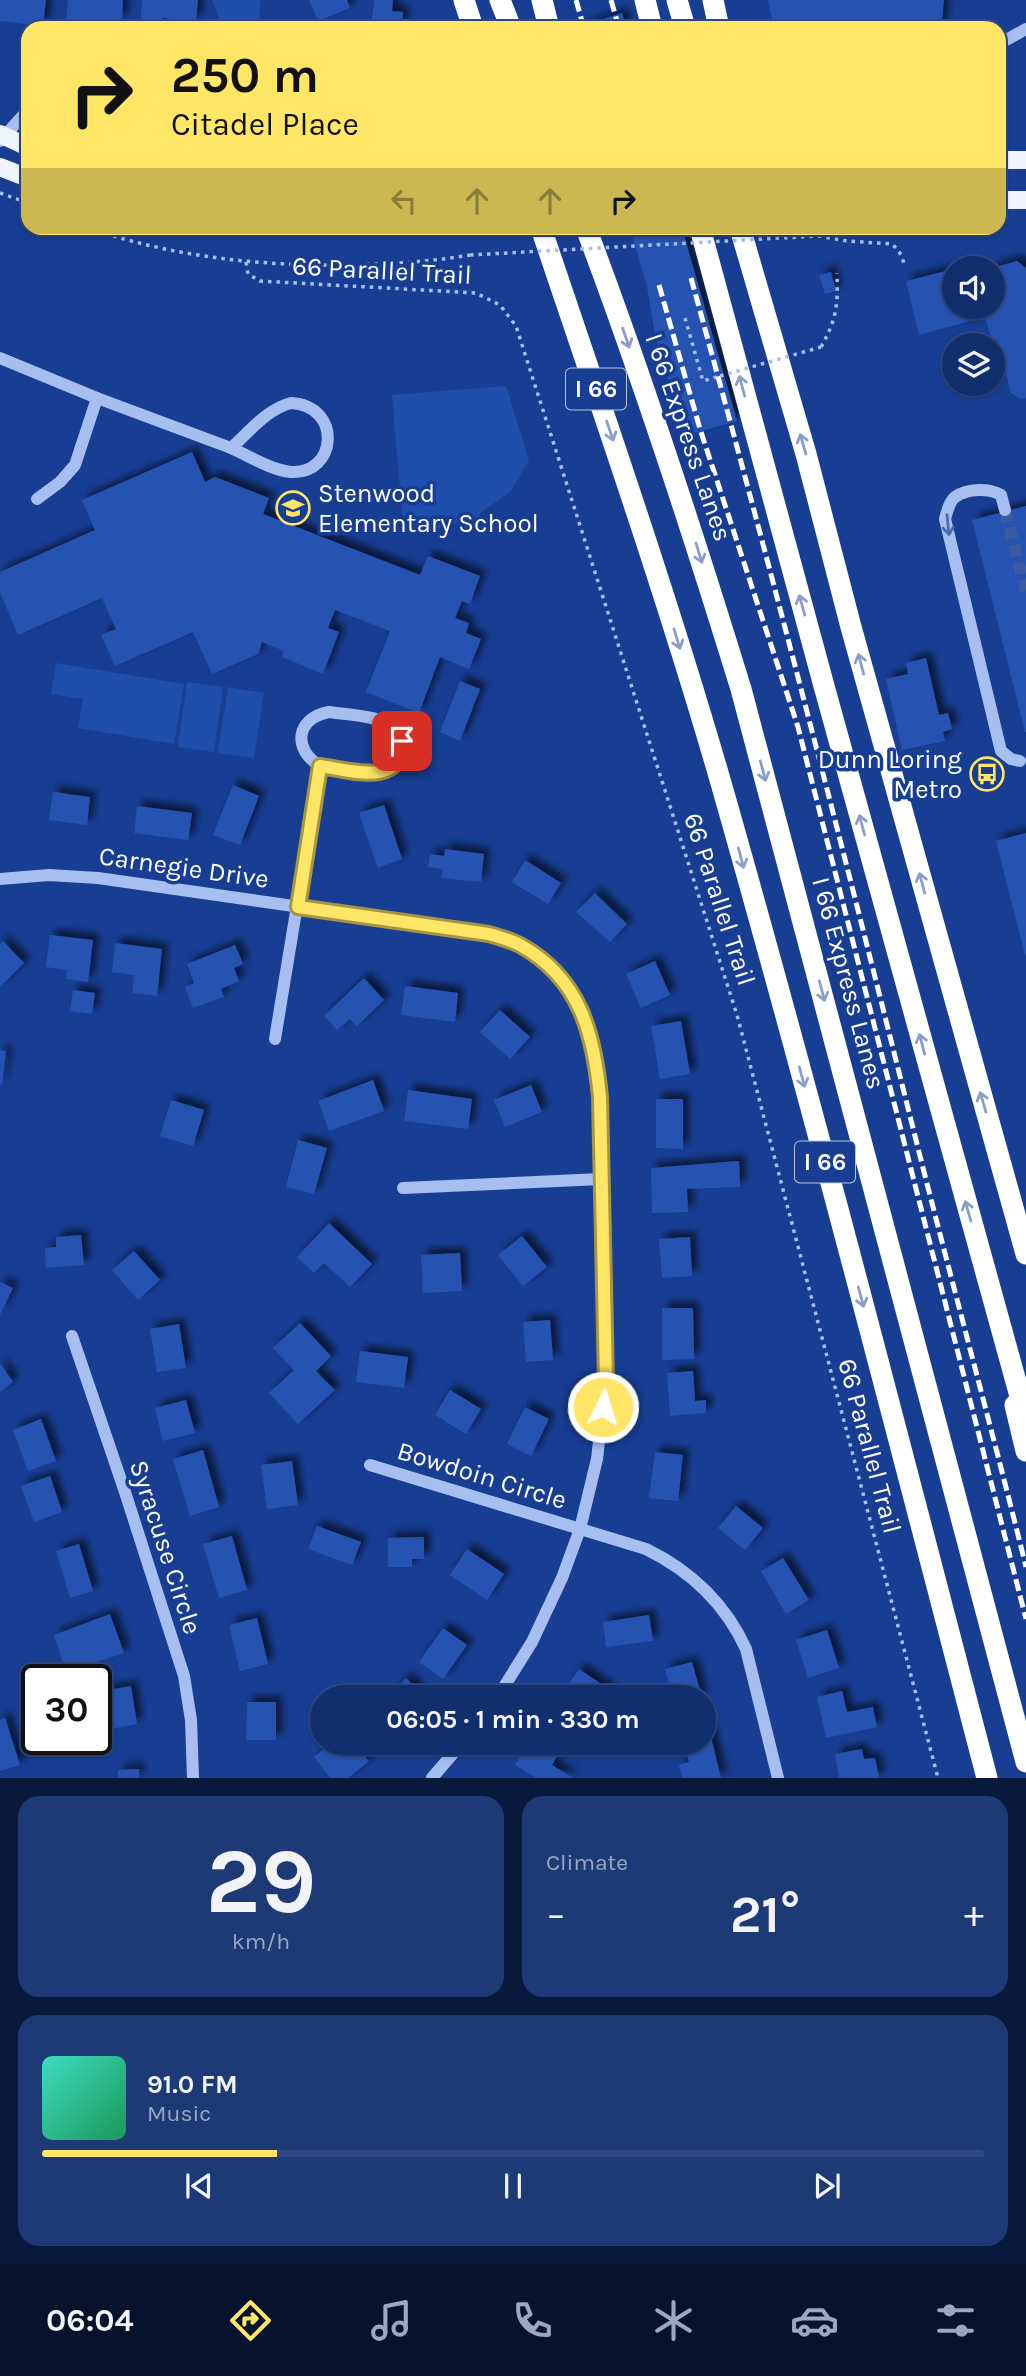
<!DOCTYPE html>
<html lang="en">
<head>
<meta charset="utf-8">
<style>
  body { margin:0; font-family:Karla,sans-serif; background:#1e3a76; color:#f1f3f6; height:100vh; display:flex; flex-direction:column; font-size:26px; white-space:nowrap }
  * { box-sizing:border-box; margin:0 }
  p { font-size:23px; color:#9ca8c2 }
  .icon { flex:none; width:38px; height:38px; fill:none; stroke:currentColor; stroke-width:2; stroke-linecap:round; stroke-linejoin:round }
  .map { position:relative; height:1778px; overflow:hidden }
  .drawer { display:flex; flex-direction:column; gap:18px; padding:18px; background:#09193c; flex:1 }
  .drawer>* { flex:none }
  .top-card { position:absolute; left:21px; top:21px; width:985px; height:214px; border-radius:21px; box-shadow:0 2px 5px #0004,0 0 0 2px #304a81; background:#ffe666; color:#111; overflow:hidden }
  .tools { position:absolute; left:942px; top:256px; display:grid; gap:14px }
  .tools a { display:grid; place-items:center; width:63px; height:63px; border-radius:50%; background:#112e6e; box-shadow:0 2px 5px #0004,0 0 0 2px #304a81; font-size:35px }
  .speed { position:absolute; left:21px; top:1664px; display:flex; gap:14px; font-size:35px; font-weight:700; text-align:center }
  .speed>* { display:grid; place-content:center; width:91px; height:91px; border-radius:50%; background:#112e6e; box-shadow:0 2px 5px #0004,0 0 0 2px #304a81; line-height:1 }
  .speed .limit { border:4px solid #111; border-radius:10px; background:#fff; color:#111 }
  .pin { position:absolute; display:grid; place-items:center; width:60px; height:60px; color:#fff; margin:-30px; border-radius:14px; box-shadow:0 4px 10px #0006 }
  .me { position:absolute; width:77px; margin:-38px; rotate:5deg; stroke-linejoin:round; filter:drop-shadow(0 0 5px #0008) }
  .turn { display:flex; align-items:center; gap:24px; height:147px; padding:0 35px; font-size:32px }
  .turn .icon { width:91px; height:91px; stroke-width:2.5 }
  .turn b { display:block; font-size:49px; line-height:60px }
  .lanes { display:flex; align-items:center; height:66px; padding:0 35px; background:#0003; justify-content:center; gap:35px; direction:ltr }
  .lanes .off { opacity:.35 }
  .big { font-size:52px; font-weight:700; line-height:1.1 }
  .drawer .tile { flex:1; display:flex; flex-direction:column; justify-content:center; gap:10px; min-width:0; padding:0 24px; border-radius:21px; background:#1e3a76 }
  .drawer .dial { align-items:center; gap:0 }
  .dial b { font-size:91px; line-height:1 }
  .song { display:flex; align-items:center; gap:21px }
  .cover { width:84px; height:84px; border-radius:10px; background:linear-gradient(135deg,hsl(170 70% 55%),hsl(150 70% 35%)) }
  .played { height:7px; border-radius:4px; background:linear-gradient(90deg,#ffe666 25%,#304a81 25%) }
  .keys { display:flex; justify-content:space-around; direction:ltr }
  .heat { display:flex; justify-content:space-between; align-items:center; font-size:38px; direction:ltr }
  .drawer .tiles { flex:1; display:grid; gap:18px; grid-template-columns:1fr 1fr }
  .tile:last-child { grid-column:span 2 }
  .trip { position:absolute; left:310px; top:1685px; width:406px; height:70px; border-radius:35px; background:#112e6e; box-shadow:0 2px 5px #0004,0 0 0 2px #304a81; font-weight:700; line-height:70px; text-align:center }
  .menu { display:flex; height:112px; justify-content:space-around; align-items:center; background:#07122c; color:#9ca8c2 }
  .menu .icon { width:49px; height:49px }
  .menu .on { color:#ffe666 }
  .menu b { font-size:32px; color:#f1f3f6 }
  .map>svg:first-child { display:block }
  .green { fill:#204eac }
  .building { fill:#2653b1; filter:url(#shadow) }
  .lines { fill:none; stroke-linecap:round; stroke-linejoin:round }
  .minor-tunnel { stroke:#3a5ba3; stroke-width:12; stroke-dasharray:12 6; stroke-linecap:butt }
  .path { stroke:#a7bff0; stroke-width:3.5; stroke-dasharray:3.5 5; stroke-linecap:butt }
  .minor { stroke:#a7bff0; stroke-width:12 }
  .major { stroke:#f0f4ff; stroke-width:18 }
  .highway { stroke:#fff; stroke-width:21 }
  .rail { stroke:#fff; stroke-width:5; stroke-dasharray:12 5; stroke-linecap:butt }
  .path-bridge { stroke:#a7bff0; stroke-width:3.5; stroke-dasharray:3.5 5; stroke-linecap:butt }
  .oneway { stroke:#8b9ec9 }
  .oneway2 { stroke:#496bb4 }
  .route-casing { stroke:#a69642; stroke-width:18 }
  .route { stroke:#ffe666; stroke-width:12 }
  .labels { text-anchor:middle; stroke-width:7; stroke-linejoin:round; paint-order:stroke }
  .shield { fill:#173e93; stroke:#b9c5df; stroke-width:2 }
  .shield-label { font-size:24px; font-weight:bold; fill:#fff }
  .street-label { font-size:26px; fill:#fff; stroke:#173e93 }
  .poi-label { font-size:26px; fill:#fff; stroke:#173e93; text-anchor:start }
</style>
</head>
<body>
<div class="map">
<svg width="1026" height="1778" viewBox="0 0 1026 1778">
  <defs>
    <filter id="shadow"><feDropShadow dx="6" dy="-6" stdDeviation="3.5" flood-color="#0009"/></filter>
  </defs>
  <rect width="100%" height="100%" fill="#173e93"/>
  <g class="green">
    <path d="M212 0H260L259 28H223Z"/>
    <path d="M506 386 529 460 511 491 475 517 434 530 416 524 402 515 392 395Z"/>
    <path d="M56 663 184 684 174 744 78 728 83 699 51 694Z"/>
    <path d="M187 682 223 687 214 752 178 747Z"/>
    <path d="M228 687 264 693 254 758 218 753Z"/>
  </g>
  <g class="building">
    <path d="M0 0H46L43 26 0 21Z"/>
    <path d="M68 0H123L122 20 107 19V28H65Z"/>
    <path d="M142 0H198L196 21 163 18 162 28H140Z"/>
    <path d="M309 0H347L350 8 318 21Z"/>
    <path d="M374 0H393L392 11 403 12 402 28H371Z"/>
    <path d="M768 0H944L941 28H774Z"/>
    <path d="M622 13 626 28H579V27Z"/>
    <path d="M630 228H682L737 421 684 436 655 334 647 287Z"/>
    <path d="M1017 261 1026 268V398L1021 399 1011 393 997 339 992 340 985 317 919 335 906 281 954 269V306H992V268Z"/>
    <path d="M831 272 836 291 825 294 819 275Z"/>
    <path d="M192 452 205 482 215 477 269 498 263 514 420 575 428 556 480 576 470 604 462 601 455 618 469 623 466 633 481 639 469 669 440 657 419 713 366 692 390 631 335 610 328 628 339 632 323 674 282 657 284 651 262 642 258 654 212 674 193 632 115 666 101 635 116 629 102 598 18 635 0 592V572L95 530 82 500Z"/>
    <path d="M1026 506V732H1025L972 520Z"/>
    <path d="M926 658 939 715 948 713 952 729 943 732 945 741 902 750 886 679 908 674 906 663Z"/>
    <path d="M460 681 480 689 460 741 440 732Z"/>
    <path d="M233 785 259 796 240 845 213 835Z"/>
    <path d="M53 792 90 797 87 825 49 820Z"/>
    <path d="M384 805 402 859 378 868 359 813Z"/>
    <path d="M137 806 192 813 188 840 134 833Z"/>
    <path d="M1026 833V954L1025 955 996 841Z"/>
    <path d="M445 849 484 854 481 882 441 878 443 869 428 867 430 854 444 856Z"/>
    <path d="M525 860 561 883 548 904 512 882Z"/>
    <path d="M595 893 627 924 610 942 576 912Z"/>
    <path d="M50 935 93 940 88 982 66 979 67 970 46 967Z"/>
    <path d="M3 941 24 963 0 987V945Z"/>
    <path d="M115 943 162 949 157 996 132 993 134 975 112 972Z"/>
    <path d="M235 945 243 964 234 968 239 981 221 989 224 997 193 1008 185 987 194 983 187 964Z"/>
    <path d="M655 961 670 995 641 1008 626 974Z"/>
    <path d="M364 978 384 1000 357 1026 350 1019 337 1030 324 1016Z"/>
    <path d="M405 986 458 993 455 1022 401 1015Z"/>
    <path d="M73 990 95 993 92 1014 70 1011Z"/>
    <path d="M500 1010 530 1037 510 1059 480 1032Z"/>
    <path d="M681 1021 690 1074 660 1079 651 1026Z"/>
    <path d="M0 1050 6 1051 2 1084H0Z"/>
    <path d="M373 1080 384 1111 329 1131 318 1101Z"/>
    <path d="M531 1085 542 1112 505 1127 494 1100Z"/>
    <path d="M408 1090 472 1099 468 1129 404 1121Z"/>
    <path d="M656 1099H683V1149L656 1148Z"/>
    <path d="M171 1100 204 1110 193 1146 160 1136Z"/>
    <path d="M298 1140 327 1148 314 1194 286 1187Z"/>
    <path d="M739 1161 740 1187 687 1189 688 1212 652 1213 651 1168Z"/>
    <path d="M329 1223 372 1264 350 1287 324 1263 314 1273 297 1257Z"/>
    <path d="M81 1235 84 1265 46 1268 45 1248 56 1247V1237Z"/>
    <path d="M522 1236 547 1267 523 1286 498 1255Z"/>
    <path d="M690 1237 692 1276 662 1278 659 1239Z"/>
    <path d="M134 1251 160 1280 138 1300 112 1270Z"/>
    <path d="M460 1253 462 1291 423 1293 421 1255Z"/>
    <path d="M0 1282 13 1288 0 1315Z"/>
    <path d="M662 1308H693L694 1359 662 1360Z"/>
    <path d="M550 1320 553 1360 526 1362 523 1322Z"/>
    <path d="M300 1323 331 1356 316 1371 335 1390 298 1424 269 1393 294 1370 273 1348Z"/>
    <path d="M179 1324 186 1368 157 1372 150 1329Z"/>
    <path d="M360 1351 408 1357 404 1388 356 1382Z"/>
    <path d="M0 1363 13 1382 0 1392Z"/>
    <path d="M693 1371 695 1401 706 1400V1413L670 1416 667 1373Z"/>
    <path d="M450 1390 481 1409 466 1434 435 1415Z"/>
    <path d="M186 1400 195 1433 163 1441 155 1408Z"/>
    <path d="M525 1407 549 1419 531 1456 507 1444Z"/>
    <path d="M41 1419 56 1461 28 1471 13 1430Z"/>
    <path d="M203 1450 219 1507 190 1516 173 1459Z"/>
    <path d="M655 1452 683 1455 678 1501 649 1498Z"/>
    <path d="M292 1461 298 1505 267 1509 261 1465Z"/>
    <path d="M50 1476 62 1512 34 1522 21 1486Z"/>
    <path d="M736 1506 763 1528 745 1550 718 1528Z"/>
    <path d="M317 1526 361 1542 352 1565 308 1549Z"/>
    <path d="M232 1536 247 1590 219 1598 203 1544Z"/>
    <path d="M424 1537V1559H412V1567H388V1538Z"/>
    <path d="M79 1544 93 1591 70 1598 56 1551Z"/>
    <path d="M467 1549 504 1574 487 1600 450 1575Z"/>
    <path d="M783 1558 809 1600 786 1614 761 1571Z"/>
    <path d="M110 1614 124 1653 66 1672 54 1635Z"/>
    <path d="M649 1615 653 1641 606 1647 603 1622Z"/>
    <path d="M257 1618 268 1664 240 1671 229 1625Z"/>
    <path d="M443 1628 467 1645 443 1679 419 1662Z"/>
    <path d="M827 1630 839 1668 808 1678 796 1640Z"/>
    <path d="M692 1662 702 1698H673L665 1669Z"/>
    <path d="M579 1669 610 1690 605 1698H575L577 1695 566 1688Z"/>
    <path d="M406 1678 426 1698H388Z"/>
    <path d="M131 1686 137 1724 99 1731 96 1706 105 1705 102 1691Z"/>
    <path d="M842 1691 847 1712 873 1707 877 1727 826 1738 817 1697Z"/>
    <path d="M247 1702H276V1740H246Z"/>
    <path d="M5 1718 20 1765 0 1771V1720Z"/>
    <path d="M710 1733 721 1778H682L679 1765 689 1762 684 1743H704V1734Z"/>
    <path d="M331 1743H354L369 1761 348 1778H330L314 1757Z"/>
    <path d="M528 1743H553L562 1748 552 1765 573 1778H536L515 1765Z"/>
    <path d="M862 1749 864 1759 875 1758 879 1778H839L835 1754Z"/>
    <path d="M139 1769V1778H118V1770Z"/>
  </g>
  <g class="lines">
    <path class="minor-tunnel" d="M1005 510 1026 592"/>
    <g class="path">
      <path d="M0 193 28 203"/>
      <path d="M89 228C173 257 259 266 347 265 388 264 430 262 470 255"/>
      <path d="M818 236 847 241 892 244 899 251 905 265"/>
      <path d="M246 262 248 274 260 281 476 293 500 305 516 326 737 1015 938 1778"/>
      <path d="M685 318 703 381 720 376"/>
      <path d="M821 347C837 319 838 304 837 273"/>
    </g>
    <g class="minor">
      <path d="M999 44 1026 29"/>
      <path d="M0 141 28 110"/>
      <path d="M0 358 97 398 231 448"/>
      <path d="M291 403C343 406 337 475 291 472 271 470 249 456 231 448 249 432 267 409 291 403Z"/>
      <path d="M37 499 60 482 75 465 97 398"/>
      <path d="M1005 510 1001 495C989 488 968 488 955 497 949 502 947 512 945 519L1001 751 1011 759 1020 761"/>
      <path d="M329 712C354 716 409 714 401 752 399 765 389 770 377 773L320 766C292 749 296 718 329 712Z"/>
      <path d="M0 879 49 875 98 878 489 934C499 937 511 940 520 945 580 979 594 1033 600 1097L606 1381 597 1459 580 1529 562 1578 532 1642 497 1698"/>
      <path d="M275 1039 320 766"/>
      <path d="M403 1188 601 1179"/>
      <path d="M72 1336 125 1492 184 1676 191 1720 193 1778"/>
      <path d="M370 1465 646 1549C691 1571 725 1603 746 1649L778 1778"/>
      <path d="M432 1778 462 1743"/>
    </g>
    <g class="major">
      <path d="M0 134 28 147"/>
      <path d="M999 160H1026"/>
      <path d="M0 167 28 178"/>
      <path d="M999 200H1026"/>
      <path d="M226 228H287"/>
    </g>
    <g class="highway">
      <path d="M464 0 473 28"/>
      <path d="M500 0 511 28"/>
      <path d="M542 0 549 28"/>
      <path d="M645 0 652 28"/>
      <path d="M677 0 685 28"/>
      <path d="M713 0 719 28"/>
      <path d="M541 228C603 412 667 596 721 783 815 1113 900 1445 987 1778"/>
      <path d="M586 228C643 379 693 533 741 689L1026 1762"/>
      <path d="M700 228 824 686 1026 1418"/>
      <path d="M740 228 806 454 851 627 1026 1254"/>
      <path d="M1015 1405 1026 1451"/>
    </g>
    <g class="rail">
      <path d="M576 0 584 28"/>
      <path d="M611 0 619 28"/>
      <path d="M691 278C771 568 846 860 919 1152 954 1291 992 1429 1026 1567"/>
      <path d="M659 285 700 429 798 727 1026 1619"/>
    </g>
    <g class="path-bridge">
      <path d="M470 255 818 236"/>
      <path d="M720 376 821 347"/>
    </g>
  </g>
  <defs><path id="oneway-shaft" d="M-6 0H5M1.5-3L5.5 0L1.5 3" fill="none" stroke-width="1.6" stroke-linecap="round" stroke-linejoin="round" transform="scale(1.75)"/></defs>
  <g class="oneway">
    <use href="#oneway-shaft" transform="translate(626 338) rotate(71)"/>
    <use href="#oneway-shaft" transform="translate(742 386) rotate(-105)"/>
    <use href="#oneway-shaft" transform="translate(610 431) rotate(71)"/>
    <use href="#oneway-shaft" transform="translate(803 444) rotate(-106)"/>
    <use href="#oneway-shaft" transform="translate(699 553) rotate(73)"/>
    <use href="#oneway-shaft" transform="translate(802 605) rotate(-105)"/>
    <use href="#oneway-shaft" transform="translate(677 639) rotate(73)"/>
    <use href="#oneway-shaft" transform="translate(861 664) rotate(-105)"/>
    <use href="#oneway-shaft" transform="translate(763 771) rotate(75)"/>
    <use href="#oneway-shaft" transform="translate(862 825) rotate(-105)"/>
    <use href="#oneway-shaft" transform="translate(741 858) rotate(75)"/>
    <use href="#oneway-shaft" transform="translate(922 883) rotate(-105)"/>
    <use href="#oneway-shaft" transform="translate(822 991) rotate(75)"/>
    <use href="#oneway-shaft" transform="translate(922 1044) rotate(-105)"/>
    <use href="#oneway-shaft" transform="translate(802 1077) rotate(75)"/>
    <use href="#oneway-shaft" transform="translate(983 1102) rotate(-106)"/>
    <use href="#oneway-shaft" transform="translate(968 1211) rotate(-106)"/>
    <use href="#oneway-shaft" transform="translate(861 1297) rotate(75)"/>
  </g>
  <use class="oneway2" href="#oneway-shaft" transform="translate(948 525) rotate(84)"/>
  <g class="lines">
    <defs>
      <path id="route" d="M402 741C403 788 349 770 320 766L298 907 489 934C499 937 511 940 520 945 580 978 594 1034 600 1097L606 1381 603 1407"/>
    </defs>
    <use href="#route" class="route-casing"/>
    <use href="#route" class="route"/>
  </g>
  <defs>
    <symbol id="school-ring" viewBox="-11 -11 22 22"><circle r="9.5" fill="#173e93" stroke="#ffe666" stroke-width="1.5"/><path d="M0-5L7-2L0 1L-7-2ZM-4 1L0 2.5L4 1V4Q0 6-4 4Z" fill="#ffe666"/></symbol>
    <symbol id="bus-ring" viewBox="-11 -11 22 22"><circle r="9.5" fill="#173e93" stroke="#ffe666" stroke-width="1.5"/><path d="M-5-6H5V4H4V6H2V4H-2V6H-4V4H-5ZM-3.5-4V0h7V-4ZM-3.5 1.2v1.5H-2V1.2ZM2 1.2v1.5H3.5V1.2Z" fill="#ffe666"/></symbol>
  </defs>
  <g fill-rule="evenodd">
    <use href="#school-ring" x="274" y="489" width="38" height="38"/>
    <use href="#bus-ring" x="968" y="755" width="38" height="38"/>
  </g>
  <g class="labels">
    <g class="shield">
      <rect x="566" y="368.5" width="60" height="41" rx="5"/>
      <rect x="795" y="1141.5" width="60" height="41" rx="5"/>
    </g>
    <g class="shield-label">
      <text x="596" y="397">I 66</text>
      <text x="825" y="1170">I 66</text>
    </g>
    <g class="street-label">
      <text transform="translate(382 270) rotate(3)" y="9">66 Parallel Trail</text>
      <text transform="translate(689 437) rotate(71)" y="9">I 66 Express Lanes</text>
      <text transform="translate(184 867) rotate(8)" y="9">Carnegie Drive</text>
      <text transform="translate(720 899) rotate(72)" y="9">66 Parallel Trail</text>
      <text transform="translate(849 983) rotate(75)" y="9">I 66 Express Lanes</text>
      <text transform="translate(870 1446) rotate(75)" y="9">66 Parallel Trail</text>
      <text transform="translate(482 1475) rotate(17)" y="9">Bowdoin Circle</text>
      <text transform="translate(166 1547) rotate(72)" y="9">Syracuse Circle</text>
    </g>
    <g class="poi-label">
      <text x="318" y="502">Stenwood<tspan x="318" dy="30">Elementary School</tspan></text>
      <text x="962" y="768" text-anchor="end">Dunn Loring<tspan x="962" dy="30">Metro</tspan></text>
    </g>
  </g>
</svg>
<div class="tools">
<a><svg class="icon" aria-label="sound" viewBox="0 0 24 24"><path d="M4 9h4l5-4v14l-5-4H4zM17 9q2 3 0 6"/></svg></a>
<a><svg class="icon" aria-label="layers" viewBox="0 0 24 24"><path d="M12 4l9 5-9 5-9-5zM3 14l9 5 9-5"/></svg></a>
</div>
<div class="speed"><div class="limit">30</div></div>
<div class="pin" style="left:402px;top:741px;background:#d93025"><svg class="icon" aria-label="arrive" viewBox="0 0 24 24"><path d="M6 21V4h12l-3 4 3 4H6"/></svg></div>
<svg class="me" style="left:603px;top:1407px" viewBox="-20 -20 40 40"><circle r="17" fill="#ffe666" stroke="#fff" stroke-width="3"/><path d="M0-11L8 9 0 5-8 9z" fill="#fff"/></svg>
<div class="trip">06:05 · 1 min · 330 m</div>
<div class="top-card">
<div class="turn"><svg class="icon" aria-label="right" viewBox="0 0 24 24"><path d="M7 20v-9h11M14 6l5 5-5 5"/></svg><div><b>250 m</b>Citadel Place</div></div>
<div class="lanes"><svg class="icon off" aria-label="left" viewBox="0 0 24 24"><path d="M17 20v-9H6M10 6l-5 5 5 5"/></svg><svg class="icon off" aria-label="ahead" viewBox="0 0 24 24"><path d="M12 20V5M6 11l6-6 6 6"/></svg><svg class="icon off" aria-label="ahead" viewBox="0 0 24 24"><path d="M12 20V5M6 11l6-6 6 6"/></svg><svg class="icon" aria-label="right" viewBox="0 0 24 24"><path d="M7 20v-9h11M14 6l5 5-5 5"/></svg></div>
</div>
</div>
<section class="drawer">
<div class="tiles">
<div class="tile dial"><b>29</b><p>km/h</p></div>
<div class="tile"><p>Climate</p>
<div class="heat"><a>−</a><b class="big">21°</b><a>+</a></div>
</div>
<div class="tile">
<div class="song"><i class="cover"></i><div><b>91.0 FM</b><p>Music</p></div></div>
<div class="played"></div>
<div class="keys"><svg class="icon" aria-label="previous" viewBox="0 0 24 24"><path d="M18 5L8 12l10 7zM5 5v14"/></svg><svg class="icon" aria-label="pause" viewBox="0 0 24 24"><path d="M8 5v14M16 5v14"/></svg><svg class="icon" aria-label="next" viewBox="0 0 24 24"><path d="M6 5l10 7-10 7zM19 5v14"/></svg></div>
</div>
</div>
</section>
<nav class="menu">
<b>06:04</b>
<svg class="icon on" aria-label="directions" viewBox="0 0 24 24"><path d="M12 3l9 9-9 9-9-9zM9 14v-3h6M13 9l2 2-2 2"/></svg>
<svg class="icon" aria-label="music" viewBox="0 0 24 24"><path d="M9 18V5l10-2v13"/><circle cx="6" cy="18" r="3"/><circle cx="16" cy="16" r="3"/></svg>
<svg class="icon" aria-label="phone" viewBox="0 0 24 24"><path d="M5 4h4l2 5-3 2q2 4 5 5l2-3 5 2v4C11 20 4 13 5 4z"/></svg>
<svg class="icon" aria-label="climate" viewBox="0 0 24 24"><path d="M12 3v18M4 7l16 10M4 17L20 7"/></svg>
<svg class="icon" aria-label="car" viewBox="0 0 24 24"><path d="M5 17H2v-5l4-1 3-4h7l3 4 3 1v5h-3M9 17h6M6 11h13"/><circle cx="7" cy="17" r="2"/><circle cx="17" cy="17" r="2"/></svg>
<svg class="icon" aria-label="filters" viewBox="0 0 24 24"><path d="M4 7h16M4 17h16"/><circle cx="9" cy="7" r="2"/><circle cx="15" cy="17" r="2"/></svg>
</nav>
</body>
</html>
